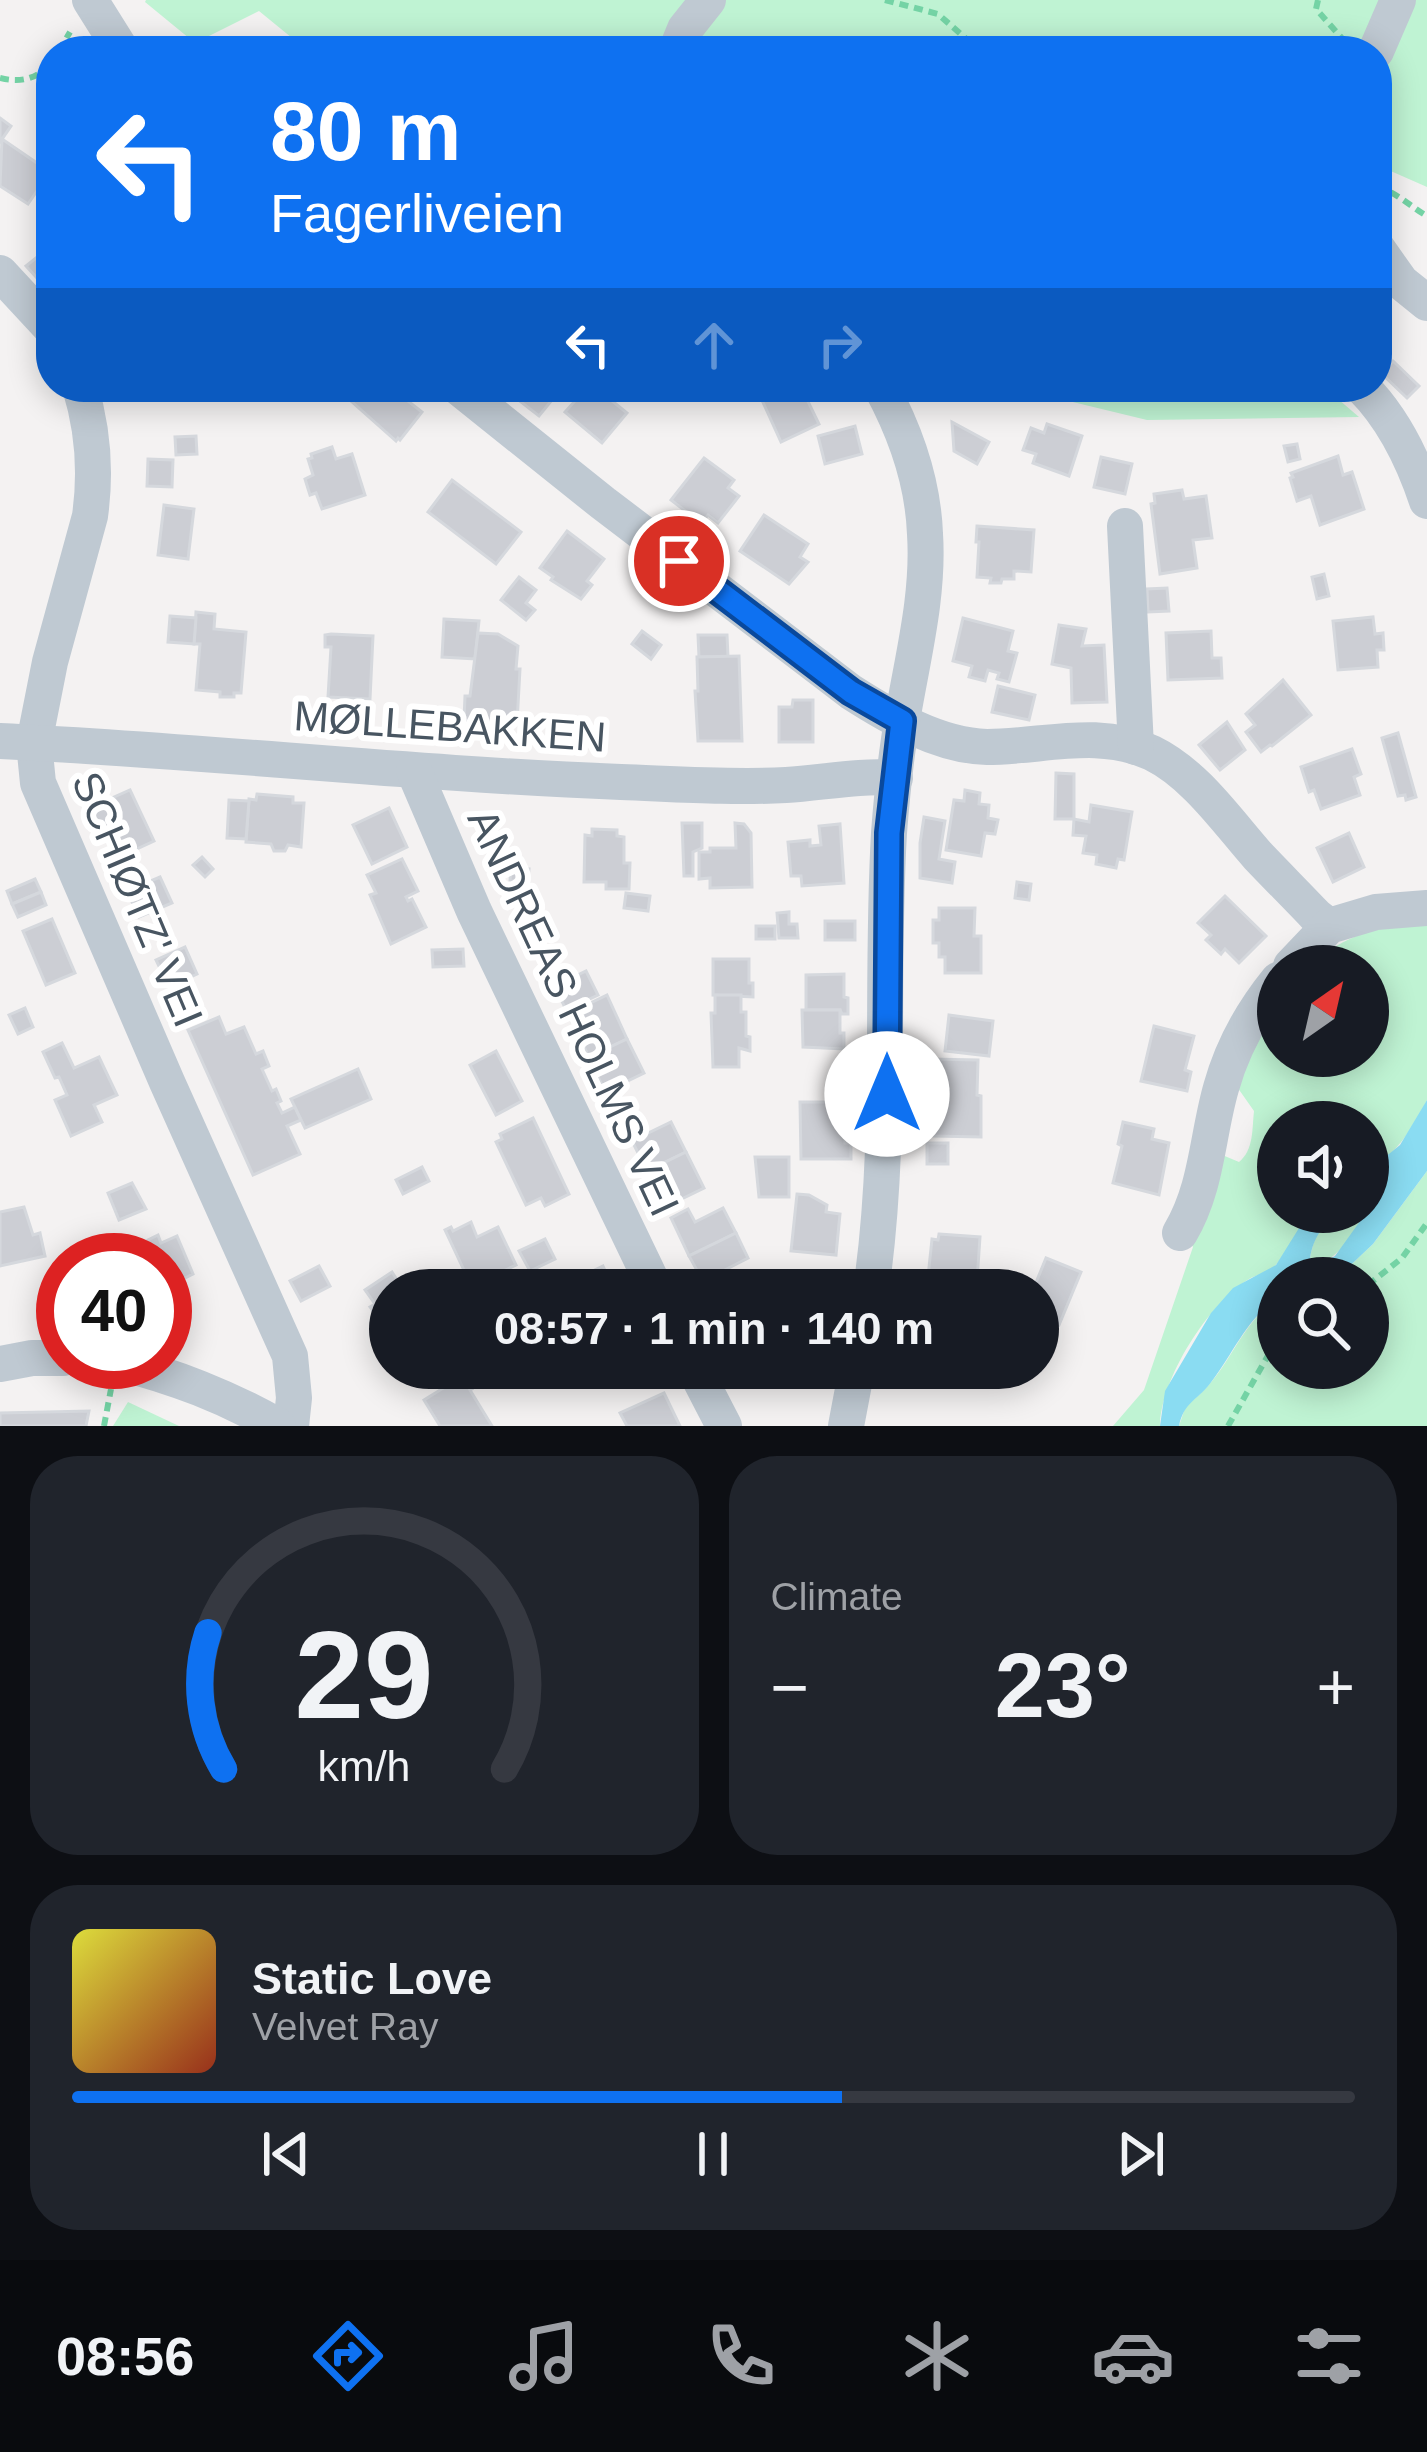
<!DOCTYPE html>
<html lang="en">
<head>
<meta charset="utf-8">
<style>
  body { margin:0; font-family:Arial,sans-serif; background:#20242c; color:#f1f3f6; height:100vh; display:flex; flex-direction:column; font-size:45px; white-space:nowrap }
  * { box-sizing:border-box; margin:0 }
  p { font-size:39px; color:#9ea1a6 }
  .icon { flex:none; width:66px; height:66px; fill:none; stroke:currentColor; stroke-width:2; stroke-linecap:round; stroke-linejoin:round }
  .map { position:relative; height:1426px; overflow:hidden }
  .side { display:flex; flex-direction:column; gap:30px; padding:30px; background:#0d0f14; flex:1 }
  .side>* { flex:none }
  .guide { position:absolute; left:36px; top:36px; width:1356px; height:366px; border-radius:48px; box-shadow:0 6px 30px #0003; background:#0e71f1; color:#fff; overflow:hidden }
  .needle { width:78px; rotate:34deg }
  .buttons { position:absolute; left:1257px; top:945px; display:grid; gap:24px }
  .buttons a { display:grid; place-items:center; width:132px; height:132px; border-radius:50%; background:#171b24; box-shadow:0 6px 30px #0003; font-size:60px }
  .speed { position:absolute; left:36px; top:1233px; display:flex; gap:24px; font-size:60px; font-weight:700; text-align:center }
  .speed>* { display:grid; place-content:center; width:156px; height:156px; border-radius:50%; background:#171b24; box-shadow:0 6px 30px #0003; line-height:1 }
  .speed .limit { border:18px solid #d22; background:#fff; color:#111 }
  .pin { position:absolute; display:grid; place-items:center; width:102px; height:102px; color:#fff; margin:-51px; border:6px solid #fff; border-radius:50%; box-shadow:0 3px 12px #0007 }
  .me { position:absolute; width:132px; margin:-66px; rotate:0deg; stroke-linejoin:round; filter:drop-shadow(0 0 9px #0008) }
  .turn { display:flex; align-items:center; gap:42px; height:252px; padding:0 36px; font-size:54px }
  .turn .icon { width:156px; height:156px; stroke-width:2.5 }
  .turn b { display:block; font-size:84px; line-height:102px }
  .lanes { display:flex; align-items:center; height:114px; padding:0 36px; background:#0003; justify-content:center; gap:60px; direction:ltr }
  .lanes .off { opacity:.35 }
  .big { font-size:90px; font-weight:700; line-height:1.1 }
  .side .tile { flex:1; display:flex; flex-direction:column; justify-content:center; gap:18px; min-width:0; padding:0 42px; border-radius:48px; background:#20242c }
  .side .dial { align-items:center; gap:0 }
  .dial svg { height:312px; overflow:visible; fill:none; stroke:#363941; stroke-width:7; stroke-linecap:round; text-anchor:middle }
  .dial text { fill:#f1f3f6; stroke:none }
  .song { display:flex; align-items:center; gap:36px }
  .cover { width:144px; height:144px; border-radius:18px; background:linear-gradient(135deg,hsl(60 70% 55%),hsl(10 70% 35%)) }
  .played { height:12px; border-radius:6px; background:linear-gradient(90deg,#0e71f1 60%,#363941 60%) }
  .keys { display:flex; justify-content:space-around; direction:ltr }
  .heat { display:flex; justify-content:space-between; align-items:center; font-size:66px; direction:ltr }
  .side .tiles { flex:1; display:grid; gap:30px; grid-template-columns:1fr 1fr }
  .tile:last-child { grid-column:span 2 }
  .trip { position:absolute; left:369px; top:1269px; width:690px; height:120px; border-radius:60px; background:#171b24; box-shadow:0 6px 30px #0003; font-weight:700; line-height:120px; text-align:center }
  .dock { display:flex; height:192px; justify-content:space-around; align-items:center; background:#090b0e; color:#9ea1a6 }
  .dock .icon { width:84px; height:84px }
  .dock .current { color:#0e71f1 }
  .dock b { font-size:54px; color:#f1f3f6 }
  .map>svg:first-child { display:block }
  .green { fill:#bff3d3 }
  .water { fill:#8adcf2 }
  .building { fill:#ccced4; stroke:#d5d8dd; stroke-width:3 }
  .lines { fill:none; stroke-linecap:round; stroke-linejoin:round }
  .path { stroke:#74d3a5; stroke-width:6; stroke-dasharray:9 6; stroke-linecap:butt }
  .minor { stroke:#bfc9d2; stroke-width:36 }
  .route-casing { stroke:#09499d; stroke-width:30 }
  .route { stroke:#0e71f1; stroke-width:21 }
  .labels { text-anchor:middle; stroke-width:12; stroke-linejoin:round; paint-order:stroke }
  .street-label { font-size:42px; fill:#485561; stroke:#fff }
</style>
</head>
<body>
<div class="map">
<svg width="1427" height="1426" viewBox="0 0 1427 1426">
  <rect width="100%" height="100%" fill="#f4f2f2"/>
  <g class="green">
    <path d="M146 0H1427V187L1377 165V51H308L259 11 195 43 145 2Z"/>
    <path d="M1011 387H1324L1359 417 1147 420Z"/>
    <path d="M1427 919V1100C1414 1128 1395 1155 1368 1171V1122H1278V1212H1309C1298 1229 1288 1252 1274 1267 1266 1274 1258 1274 1249 1279 1208 1304 1161 1378 1160 1426H1113L1144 1390 1193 1247 1187 1235 1220 1154 1239 1162C1254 1150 1252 1129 1254 1111L1235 1084 1278 996V1056H1368V966H1306C1352 932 1373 929 1427 919Z"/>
    <path d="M1427 1171V1426H1179L1186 1405C1227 1380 1237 1325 1278 1298V1368H1368V1278H1337L1373 1244Z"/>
    <path d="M1378 1191H1382C1367 1215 1349 1248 1324 1262L1310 1258C1317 1221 1332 1212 1368 1212V1197Z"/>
    <path d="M128 1402 179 1426H113Z"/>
  </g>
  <path class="water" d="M1427 1100V1171L1373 1244 1337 1278H1278V1298C1247 1318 1234 1352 1212 1381 1199 1400 1184 1401 1179 1426H1160L1165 1391 1211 1313 1233 1288 1276 1265 1309 1212H1342C1323 1224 1314 1236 1310 1258L1324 1262 1335 1256 1381 1192 1368 1197V1171L1400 1145Z"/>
  <g class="building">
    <path d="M0 118 11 126 0 142Z"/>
    <path d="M2 139 50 172 28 204 0 186Z"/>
    <path d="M51 246V285L47 289 26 266Z"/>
    <path d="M1393 361 1419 386 1407 398 1381 373Z"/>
    <path d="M361 387H390L422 412 400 440 398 438 396 441 350 400Z"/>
    <path d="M525 387H545L556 395 539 416 516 398Z"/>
    <path d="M586 387H595L627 413 602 443 565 412 575 401 570 397 576 389 581 393Z"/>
    <path d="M756 387H801L819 424 781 442Z"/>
    <path d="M952 422 989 442 977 464 954 451Z"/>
    <path d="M1047 424 1082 436 1069 476 1033 463 1036 454 1023 450 1031 428 1044 433Z"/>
    <path d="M855 426 862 454 825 464 818 436Z"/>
    <path d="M196 436 197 454 176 455 175 437Z"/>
    <path d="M1297 444 1300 459 1288 462 1284 446Z"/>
    <path d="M332 447 336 459 352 454 365 495 322 509 316 493 310 495 305 479 313 475 308 459 312 458 311 454Z"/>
    <path d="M1338 456 1343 475 1352 472 1364 509 1320 525 1311 496 1297 501 1290 478 1293 477 1291 473Z"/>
    <path d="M1101 457 1132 464 1125 494 1094 487Z"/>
    <path d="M704 458 734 480 728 488 739 496 718 523 708 515 701 523 671 500Z"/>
    <path d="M148 459 173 460 172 487 147 486Z"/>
    <path d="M452 480 521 532 496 564 428 512Z"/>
    <path d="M1182 490 1184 499 1206 496 1212 538 1193 540 1197 568 1160 574 1151 504 1155 503 1154 494Z"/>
    <path d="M164 505 194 509 188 559 158 555Z"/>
    <path d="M764 515 808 544 800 557 808 562 789 584 740 551Z"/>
    <path d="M977 526 1034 530 1031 572 1014 571V579H1002L1001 583H990L991 578 977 577 979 542H976Z"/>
    <path d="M567 531 604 559 587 581 592 585 581 599 551 580 553 577 540 568Z"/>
    <path d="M1324 574 1329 596 1317 599 1312 577Z"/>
    <path d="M519 577 536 590 526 603 535 610 526 620 501 600Z"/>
    <path d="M1167 588 1169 611 1148 612 1147 589Z"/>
    <path d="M196 612 215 614 214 629 246 632 241 693H234V697H220V692L196 690 200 644H194Z"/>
    <path d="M170 616 196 618 194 644 168 642Z"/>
    <path d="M1373 617 1375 634 1383 633 1384 650H1377L1378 667 1338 670 1333 621Z"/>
    <path d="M963 618 1013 631 1008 651 1017 653 1009 682 997 679 999 673 988 670 985 681 969 677 972 666 953 661Z"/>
    <path d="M444 619 479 621 475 659 442 657Z"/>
    <path d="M1059 625 1086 629 1082 646 1104 645 1107 702 1072 703 1071 668 1052 664Z"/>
    <path d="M642 631 661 645 651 659 632 644Z"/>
    <path d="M1211 631 1212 658H1221L1222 678 1168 680 1166 633Z"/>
    <path d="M478 633 498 634 518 646 516 669H520L517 723 464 720 465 696H470Z"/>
    <path d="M331 634 373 636 370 699 328 697 331 647H325V635Z"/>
    <path d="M698 635H727L728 657H699Z"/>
    <path d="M739 656 742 741H698L695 691H698L697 657Z"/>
    <path d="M1283 680 1311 715 1272 746 1270 745 1261 752 1246 732 1255 725 1246 714Z"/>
    <path d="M998 686 1035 695 1029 720 992 712Z"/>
    <path d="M793 700H813V742H779V707H792Z"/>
    <path d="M1227 722 1245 750 1220 770 1199 745Z"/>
    <path d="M1398 733 1416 797 1406 800 1405 795 1398 796 1382 738Z"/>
    <path d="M1352 749 1361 774 1354 777 1360 795 1321 809 1314 790 1309 792 1301 767Z"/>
    <path d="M1056 773 1074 774V819H1055Z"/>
    <path d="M130 790 154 841 115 859 103 830 94 832 85 810Z"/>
    <path d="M965 790 980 793 979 804 989 805 988 818 998 820 995 834 985 833 981 856 946 850 954 800 964 801Z"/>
    <path d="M257 794 293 797V803H304L301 847 288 845 285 851H274L271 844 246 842 249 799 256 800Z"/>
    <path d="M229 800 249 801 246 839 227 838Z"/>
    <path d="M1091 805 1132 812 1124 860 1118 859 1116 868 1096 864 1097 855 1083 853 1086 836 1073 835 1074 819 1089 822Z"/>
    <path d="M389 808 407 847 372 864 353 825Z"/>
    <path d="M924 817 945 821 939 859 955 862 952 883 920 878V843Z"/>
    <path d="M682 823H702V848L693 852V876H684Z"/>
    <path d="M735 823 744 824 751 833 752 887 710 888V878L699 879V852H710V848H736Z"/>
    <path d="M840 824 844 883 802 886 801 876H791L788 842 810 840V846L821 845 819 826Z"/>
    <path d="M592 829 617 830V836L624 837V863H630L629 889H606V882H584L585 835 592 836Z"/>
    <path d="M1349 833 1364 867 1333 882 1317 848Z"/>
    <path d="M202 857 213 869 205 877 193 865Z"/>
    <path d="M402 859 418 891 406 897 408 901 412 899 426 927 391 944 370 895 376 893 367 875Z"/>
    <path d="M511 868 529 869 528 881H510Z"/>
    <path d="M160 877 172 903 139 917 127 891Z"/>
    <path d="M35 879 41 892 12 904 7 891Z"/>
    <path d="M1017 882 1031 884 1029 900 1015 898Z"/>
    <path d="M41 892 46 905 18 917 12 904Z"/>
    <path d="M626 893 650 896 648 911 624 908Z"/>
    <path d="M1225 896 1266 936 1239 963 1225 949 1221 954 1206 940 1211 935 1198 923Z"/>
    <path d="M939 908H975L974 936H981V973H945V957H939V943H933V920H939Z"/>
    <path d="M789 912V924H797L798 938H779L777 913Z"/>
    <path d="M52 919 75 973 46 985 23 931Z"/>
    <rect x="825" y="921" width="30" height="19"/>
    <rect x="756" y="926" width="19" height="13"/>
    <path d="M185 947 197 974 169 987 156 960Z"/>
    <path d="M463 949 464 966 433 967 432 950Z"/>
    <path d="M713 959H749V983H753V997L713 995Z"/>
    <path d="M586 971 598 995 566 1010 555 986Z"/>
    <path d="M844 974V997L848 998V1014H842L840 1010H806V975Z"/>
    <path d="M607 995 627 1039 589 1057 568 1014Z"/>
    <path d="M715 995H741V1012H746V1036L750 1037V1051L739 1048V1067H713L711 1013H715Z"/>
    <path d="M25 1008 33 1027 18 1034 9 1015Z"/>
    <path d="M802 1010H840V1033H844V1049L803 1047Z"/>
    <path d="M949 1015 993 1021 989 1056 945 1051Z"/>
    <path d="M219 1017 226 1034 244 1027 256 1054 263 1051 269 1066 262 1069 272 1091 276 1089 281 1101 277 1103 282 1113 295 1107 301 1120 287 1126 300 1154 253 1175 188 1030Z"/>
    <path d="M1154 1026 1194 1036 1185 1070 1191 1072 1187 1091 1141 1081Z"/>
    <path d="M627 1039 644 1073 605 1092 589 1057Z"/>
    <path d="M62 1043 74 1068 99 1057 117 1095 94 1105 102 1122 71 1136 55 1100 67 1095 59 1077 55 1078 43 1052Z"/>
    <path d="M496 1051 522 1101 496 1115 470 1065Z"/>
    <path d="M929 1059 978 1060 977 1095 981 1096V1137L934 1136 935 1095H928Z"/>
    <path d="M358 1069 371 1099 305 1128 291 1099Z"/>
    <path d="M800 1102H845V1143H851V1159H801Z"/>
    <path d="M533 1118 569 1194 545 1206 541 1198 526 1205 496 1142 502 1139 500 1134Z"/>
    <path d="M671 1122 686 1152 647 1171 632 1141Z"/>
    <path d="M1123 1122 1154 1129 1152 1139 1169 1143 1159 1195 1113 1183 1122 1146 1118 1144Z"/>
    <rect x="927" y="1143" width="21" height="21"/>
    <path d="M686 1152 704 1188 663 1208 645 1172Z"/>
    <path d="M755 1157H789V1197H759Z"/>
    <path d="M422 1167 429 1181 403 1194 396 1180Z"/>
    <path d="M132 1183 146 1209 119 1220 108 1193Z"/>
    <path d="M797 1194 809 1195 827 1205 826 1212 840 1214 836 1255 791 1251Z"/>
    <path d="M24 1207 33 1235 40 1233 45 1256 0 1266V1212Z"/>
    <path d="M723 1208 736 1233 689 1256 671 1218 688 1209 695 1222Z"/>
    <path d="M471 1222 477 1237 498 1227 516 1265 484 1280 483 1276 470 1283 445 1230 451 1227 453 1231Z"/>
    <path d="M736 1233 748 1258 719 1273 725 1284 708 1290 689 1256Z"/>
    <path d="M939 1234 980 1237 977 1281 928 1277 932 1239 938 1240Z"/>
    <path d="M158 1235 161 1243 177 1236 193 1274 167 1287 165 1260H139L136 1253 151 1247 148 1240Z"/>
    <path d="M545 1239 555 1259 530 1271 519 1251Z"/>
    <path d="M1046 1258 1081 1272 1059 1325 1038 1316V1290H1033Z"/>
    <path d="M319 1266 330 1286 301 1301 290 1281Z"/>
    <path d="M603 1266 614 1290H581L572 1281Z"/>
    <path d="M573 1271 577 1279 572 1281 581 1290H531Z"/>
    <path d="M392 1272 401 1286 406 1282 411 1290H390V1326L383 1316 379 1319 370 1307 375 1304 365 1290Z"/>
    <path d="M928 1277 977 1281V1290H927Z"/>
    <path d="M816 1368 815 1376 795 1372 793 1381 777 1378 779 1369H775Z"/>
    <path d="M461 1377 465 1378 472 1389 470 1390 492 1426H440L424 1400Z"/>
    <path d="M664 1393 680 1426H627L620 1413Z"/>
    <path d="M89 1411 86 1426H0V1413Z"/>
  </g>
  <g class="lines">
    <g class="path">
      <path d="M885 0 938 14 980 51"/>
      <path d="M1318 0 1316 9 1347 44"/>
      <path d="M59 51 70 32"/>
      <path d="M0 78C21 83 36 79 51 64"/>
      <path d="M1377 103C1386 123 1382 164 1388 190"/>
      <path d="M1377 187C1395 191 1411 207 1427 216"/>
      <path d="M1368 1285 1402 1258 1427 1223"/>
      <path d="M104 1426 111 1389"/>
      <path d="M1228 1426 1278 1338"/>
    </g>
    <g class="minor">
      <path d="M90 0 122 51"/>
      <path d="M676 51 685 29 708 0"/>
      <path d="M1376 51 1398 0"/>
      <path d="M1377 248 1401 282 1427 303"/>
      <path d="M0 273 51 328"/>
      <path d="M80 387C93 429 96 473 90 516L50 662 34 743 38 783 167 1082 290 1356 294 1398 291 1426"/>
      <path d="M458 387 603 503 851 692C890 717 939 746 987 747 1043 747 1098 728 1152 753 1195 774 1227 821 1258 856 1277 876 1297 896 1316 916L1329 926"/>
      <path d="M1362 387C1393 418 1413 459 1427 501"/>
      <path d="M1125 526 1136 747"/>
      <path d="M0 741C207 751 414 774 621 782 675 784 731 788 786 785 822 783 858 775 895 778"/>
      <path d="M414 771 474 911 656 1290"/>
      <path d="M1291 966 1329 926 1376 912 1427 908"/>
      <path d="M1180 1233C1207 1188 1207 1137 1221 1088 1232 1048 1252 1012 1278 980"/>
      <path d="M871 1290C893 1138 880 986 889 833 892 794 896 754 903 715 913 656 929 595 925 534 923 481 906 433 881 387"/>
      <path d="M117 1362C176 1377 225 1396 278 1426"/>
      <path d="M0 1364 32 1358H63"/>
      <path d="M694 1368 724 1426"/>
      <path d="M846 1426 857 1368"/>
    </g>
  </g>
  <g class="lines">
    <defs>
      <path id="route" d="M679 561 851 692 902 721 889 833 887 1094"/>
    </defs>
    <use href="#route" class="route-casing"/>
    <use href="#route" class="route"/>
  </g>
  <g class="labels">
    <g class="street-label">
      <text transform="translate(450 726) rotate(4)" y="15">MØLLEBAKKEN</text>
      <text transform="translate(138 899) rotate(67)" y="15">SCHIØTZ' VEI</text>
      <text transform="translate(574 1012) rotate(65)" y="15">ANDREAS HOLMS VEI</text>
    </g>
  </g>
</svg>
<div class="buttons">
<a><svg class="needle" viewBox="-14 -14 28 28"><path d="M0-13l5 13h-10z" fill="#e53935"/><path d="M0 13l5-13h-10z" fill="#9ea1a6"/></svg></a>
<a><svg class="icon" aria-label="sound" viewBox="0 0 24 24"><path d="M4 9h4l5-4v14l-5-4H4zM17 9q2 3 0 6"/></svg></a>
<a><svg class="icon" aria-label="search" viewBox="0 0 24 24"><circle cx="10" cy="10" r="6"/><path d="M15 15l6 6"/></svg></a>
</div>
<div class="speed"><div class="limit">40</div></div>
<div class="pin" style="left:679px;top:561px;background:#d93025"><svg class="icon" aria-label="arrive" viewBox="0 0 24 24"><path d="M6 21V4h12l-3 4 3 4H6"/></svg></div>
<svg class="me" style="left:887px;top:1094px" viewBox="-20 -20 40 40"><circle r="19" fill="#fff"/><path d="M0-13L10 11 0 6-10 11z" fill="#0e71f1"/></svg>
<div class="trip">08:57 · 1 min · 140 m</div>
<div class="guide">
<div class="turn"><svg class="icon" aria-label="left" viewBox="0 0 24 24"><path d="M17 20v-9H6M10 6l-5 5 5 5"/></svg><div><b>80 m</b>Fagerliveien</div></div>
<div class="lanes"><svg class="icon" aria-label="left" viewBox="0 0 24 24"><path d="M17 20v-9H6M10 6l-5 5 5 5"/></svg><svg class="icon off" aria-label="ahead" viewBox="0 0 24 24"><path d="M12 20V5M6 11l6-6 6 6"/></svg><svg class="icon off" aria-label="right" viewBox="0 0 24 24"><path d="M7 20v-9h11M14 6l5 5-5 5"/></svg></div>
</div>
</div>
<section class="side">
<div class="tiles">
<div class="tile dial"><svg viewBox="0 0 100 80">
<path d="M14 69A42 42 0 1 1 86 69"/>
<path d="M14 69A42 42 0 0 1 10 34" stroke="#0e71f1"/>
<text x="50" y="56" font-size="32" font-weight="700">29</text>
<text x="50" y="72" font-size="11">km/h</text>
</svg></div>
<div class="tile"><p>Climate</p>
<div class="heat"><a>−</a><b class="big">23°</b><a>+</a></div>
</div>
<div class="tile">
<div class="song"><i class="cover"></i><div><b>Static Love</b><p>Velvet Ray</p></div></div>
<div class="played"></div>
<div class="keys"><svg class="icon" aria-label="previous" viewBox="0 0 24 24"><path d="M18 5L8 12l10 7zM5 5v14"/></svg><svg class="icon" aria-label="pause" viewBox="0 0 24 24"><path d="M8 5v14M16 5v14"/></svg><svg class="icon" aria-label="next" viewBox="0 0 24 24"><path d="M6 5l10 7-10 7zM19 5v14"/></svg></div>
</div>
</div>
</section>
<nav class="dock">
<b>08:56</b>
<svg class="icon current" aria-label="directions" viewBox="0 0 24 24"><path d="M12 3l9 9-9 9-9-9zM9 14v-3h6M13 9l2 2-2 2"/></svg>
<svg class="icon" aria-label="music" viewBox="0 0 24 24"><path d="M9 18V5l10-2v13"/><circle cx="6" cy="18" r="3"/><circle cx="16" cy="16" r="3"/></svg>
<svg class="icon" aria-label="phone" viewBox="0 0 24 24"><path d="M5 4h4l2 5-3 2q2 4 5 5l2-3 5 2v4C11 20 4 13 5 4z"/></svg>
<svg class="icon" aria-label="climate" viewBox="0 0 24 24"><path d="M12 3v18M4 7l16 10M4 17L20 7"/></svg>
<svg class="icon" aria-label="car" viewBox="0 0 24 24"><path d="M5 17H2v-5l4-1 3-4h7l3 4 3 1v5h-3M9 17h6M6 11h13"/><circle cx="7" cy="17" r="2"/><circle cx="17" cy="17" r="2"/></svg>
<svg class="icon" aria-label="filters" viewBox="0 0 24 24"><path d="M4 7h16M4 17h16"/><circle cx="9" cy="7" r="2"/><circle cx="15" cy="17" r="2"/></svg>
</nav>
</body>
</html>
